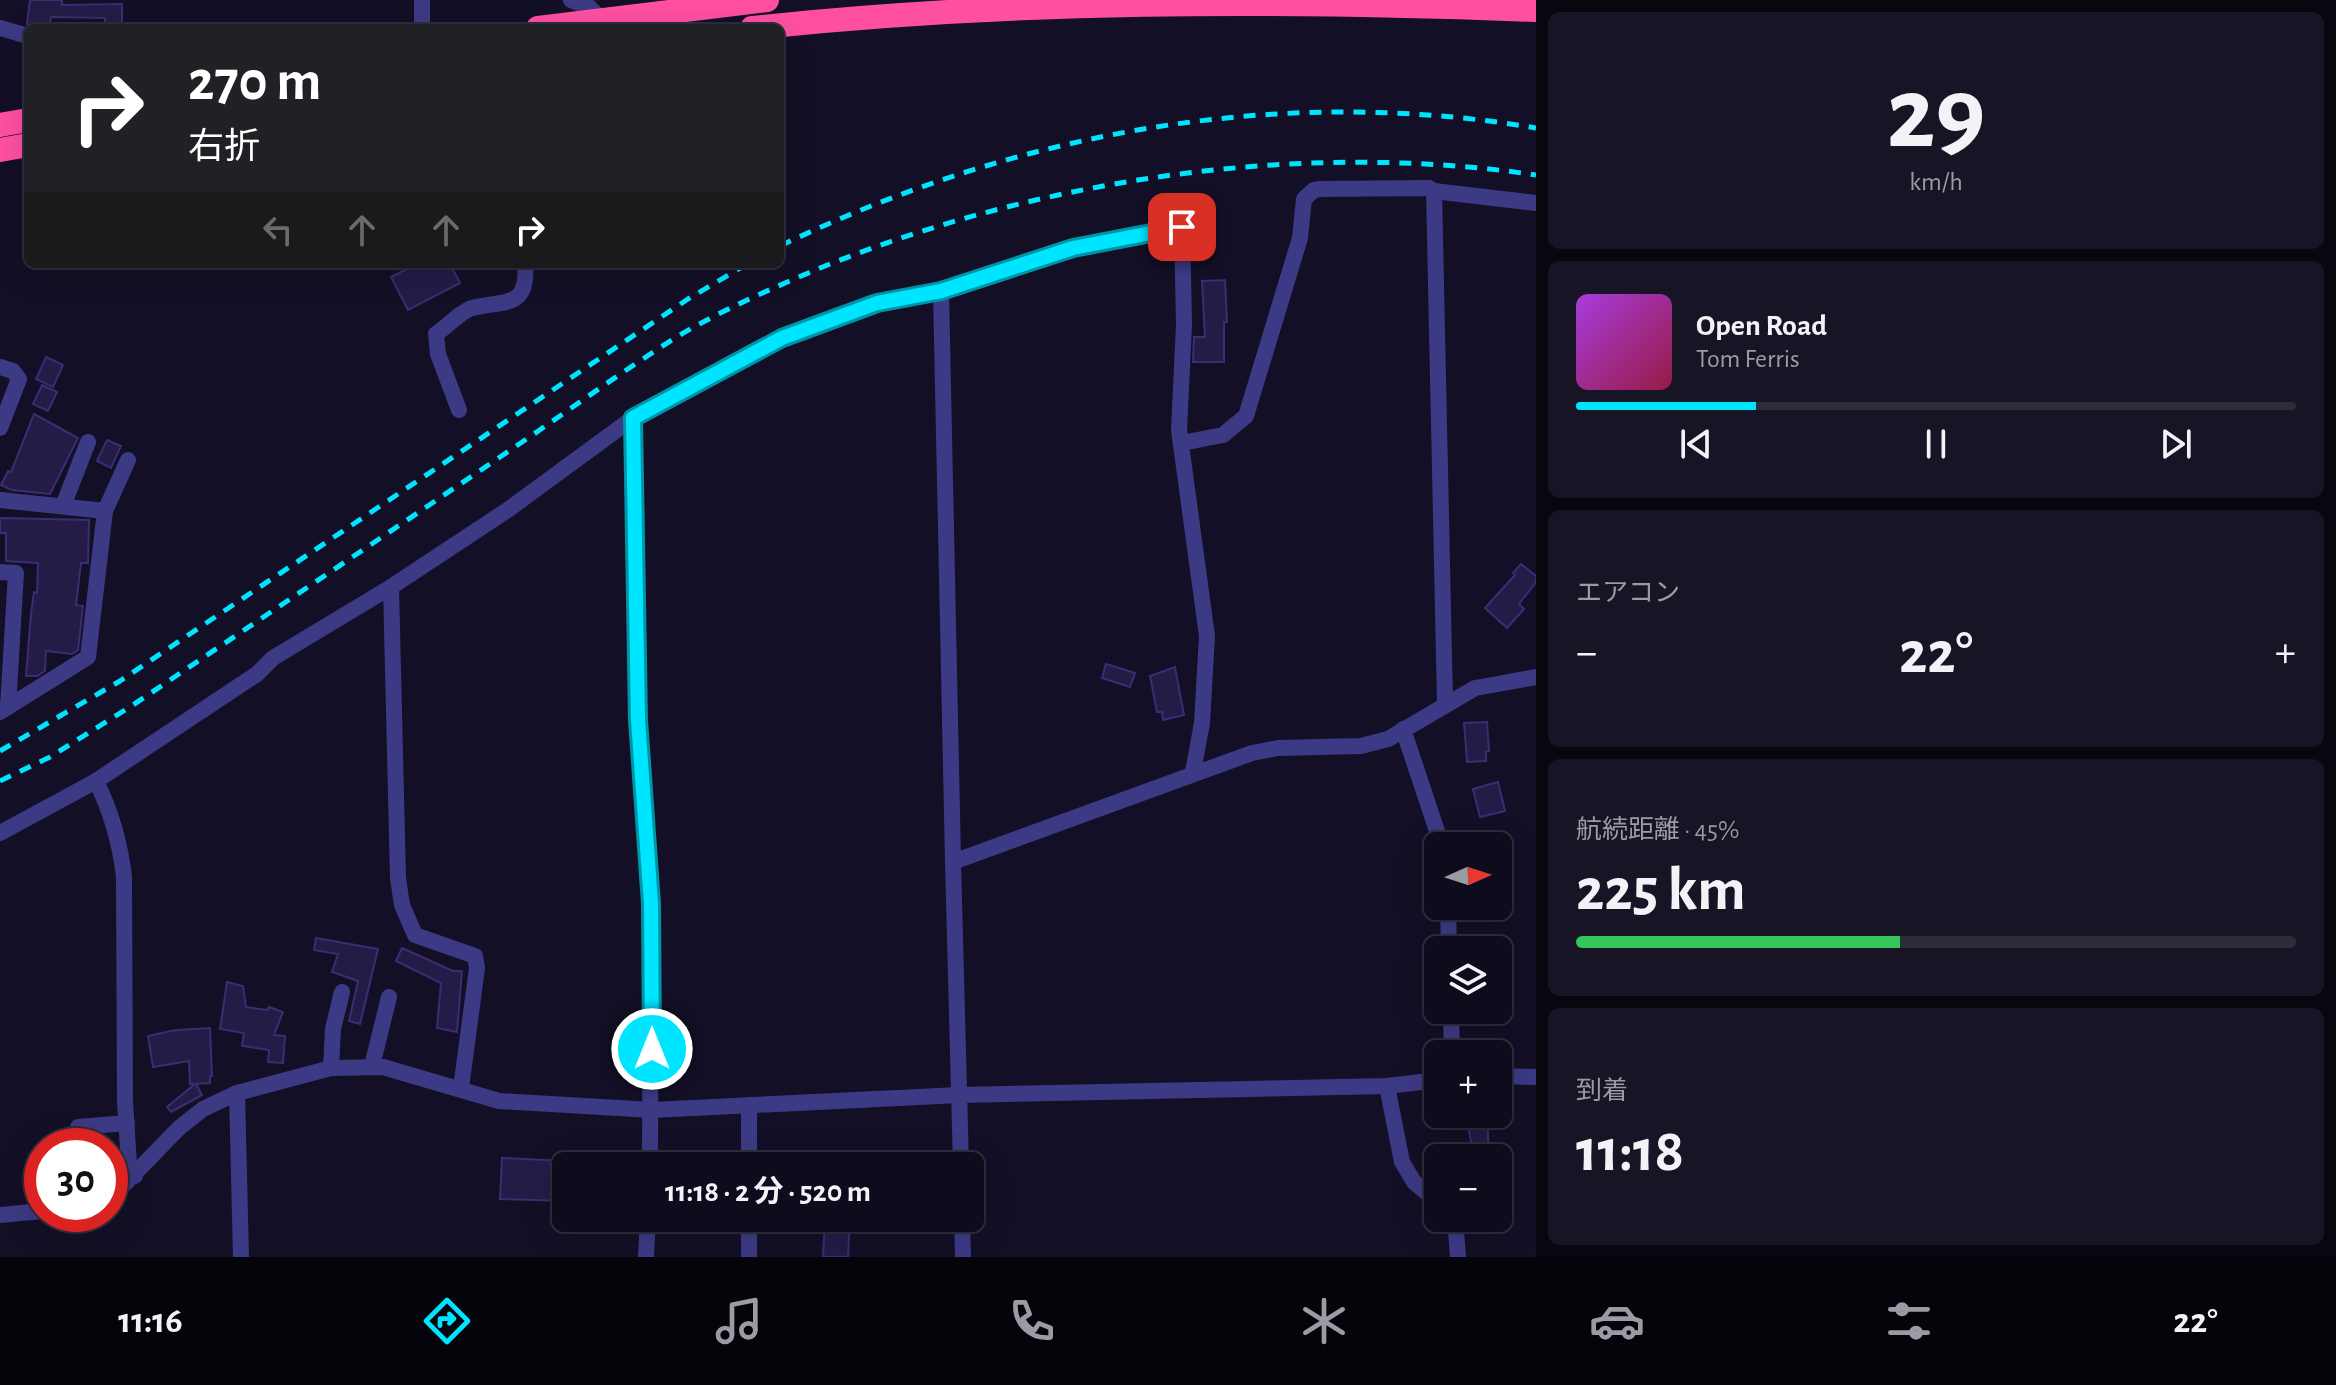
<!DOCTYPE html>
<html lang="ja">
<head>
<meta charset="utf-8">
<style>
  body { margin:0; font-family:"Alegreya Sans","Noto Sans JP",sans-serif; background:#171425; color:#f1f3f6; height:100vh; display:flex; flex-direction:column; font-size:30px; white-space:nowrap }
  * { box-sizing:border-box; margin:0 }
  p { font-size:26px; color:#9b9ba3 }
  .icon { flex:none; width:44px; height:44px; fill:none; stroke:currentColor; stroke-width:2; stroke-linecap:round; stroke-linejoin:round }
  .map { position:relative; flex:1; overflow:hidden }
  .drawer { display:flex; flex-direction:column; gap:12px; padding:12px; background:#08060f; width:800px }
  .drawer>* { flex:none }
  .top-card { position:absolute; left:24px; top:24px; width:760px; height:244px; border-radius:12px; box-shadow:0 8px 32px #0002,0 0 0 2px #2e2b3b; background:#202124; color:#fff; overflow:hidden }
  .needle { width:52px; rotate:87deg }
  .tools { position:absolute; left:1424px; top:832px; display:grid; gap:16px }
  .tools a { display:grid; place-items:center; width:88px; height:88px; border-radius:12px; background:#0e0b1c; box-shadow:0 8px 32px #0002,0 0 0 2px #2e2b3b; font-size:40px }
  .speed { position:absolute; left:24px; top:1128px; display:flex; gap:16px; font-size:40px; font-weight:700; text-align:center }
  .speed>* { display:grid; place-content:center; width:104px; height:104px; border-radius:50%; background:#0e0b1c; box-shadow:0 8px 32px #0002,0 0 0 2px #2e2b3b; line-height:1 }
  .speed .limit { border:12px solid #d22; background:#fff; color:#111 }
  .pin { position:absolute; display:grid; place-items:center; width:68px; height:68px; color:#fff; margin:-34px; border-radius:16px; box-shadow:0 4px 12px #0006 }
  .me { position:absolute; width:88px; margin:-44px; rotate:0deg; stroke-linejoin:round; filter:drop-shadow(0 0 6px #0008) }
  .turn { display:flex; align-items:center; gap:28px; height:168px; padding:0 32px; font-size:36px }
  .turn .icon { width:104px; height:104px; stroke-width:2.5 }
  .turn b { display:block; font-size:56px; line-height:68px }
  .lanes { display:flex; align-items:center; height:76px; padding:0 32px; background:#0003; justify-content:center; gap:40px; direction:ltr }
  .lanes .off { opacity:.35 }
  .big { font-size:60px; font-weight:700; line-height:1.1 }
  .drawer .tile { flex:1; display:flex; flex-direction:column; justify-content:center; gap:12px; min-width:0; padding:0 28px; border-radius:12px; background:#171425 }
  .drawer .dial { align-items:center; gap:0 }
  .dial b { font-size:104px; line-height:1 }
  .song { display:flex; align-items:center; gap:24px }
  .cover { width:96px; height:96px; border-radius:12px; background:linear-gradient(135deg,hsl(280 70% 55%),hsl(340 70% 35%)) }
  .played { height:8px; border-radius:4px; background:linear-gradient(90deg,#00e5ff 25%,#2e2b3b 25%) }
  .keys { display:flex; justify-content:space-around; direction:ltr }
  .heat { display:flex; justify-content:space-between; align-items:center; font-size:44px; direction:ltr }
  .charge { height:12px; border-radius:6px; background:linear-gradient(90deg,#34c759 45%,#2e2b3b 0) }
  .trip { position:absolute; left:552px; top:1152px; width:432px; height:80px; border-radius:12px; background:#0e0b1c; box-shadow:0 8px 32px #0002,0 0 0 2px #2e2b3b; font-weight:700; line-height:80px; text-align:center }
  .dock { display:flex; height:128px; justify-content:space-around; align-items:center; background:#06040b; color:#9b9ba3 }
  .dock .icon { width:56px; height:56px }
  .dock .current { color:#00e5ff }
  .dock b { font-size:36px; color:#f1f3f6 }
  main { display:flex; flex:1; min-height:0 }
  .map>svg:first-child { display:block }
  .building { fill:#241b47; stroke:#3b2d73; stroke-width:2 }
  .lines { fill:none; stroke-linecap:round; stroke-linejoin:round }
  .street { stroke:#3d3a85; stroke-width:16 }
  .highway { stroke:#ff4fa3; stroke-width:24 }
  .rail { stroke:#00e5ff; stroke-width:5; stroke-dasharray:12 10; stroke-linecap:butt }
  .route-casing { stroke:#0095a6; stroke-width:20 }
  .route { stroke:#00e5ff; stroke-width:14 }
</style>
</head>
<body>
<main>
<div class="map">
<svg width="1536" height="1257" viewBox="0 0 1536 1257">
  <rect width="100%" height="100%" fill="#130f26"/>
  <g class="building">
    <path d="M30 0H62V5L122 4V28H105V18L51 17 49 27 27 24Z"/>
    <path d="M417 264H450L460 283 408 310 391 277Z"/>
    <path d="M1225 280 1227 322H1224V362H1193L1194 337H1205L1202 281Z"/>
    <path d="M46 357 63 365 53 387 36 379Z"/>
    <path d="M42 385 57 392 48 411 33 404Z"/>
    <path d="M34 414 78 438 50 494 12 490 1 485 8 471 11 472Z"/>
    <path d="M107 440 121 446 111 468 97 461Z"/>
    <path d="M0 518 89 520 88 563H81L76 605 83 606 78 650 72 654 46 651 45 671 37 676H26L31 614 34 592 37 593 38 563 6 561V533H0Z"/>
    <path d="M1521 564 1536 576V582L1519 604 1524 609 1507 628 1485 608 1515 575 1513 573Z"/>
    <path d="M1106 664 1135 673 1130 687 1102 678Z"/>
    <path d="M1175 667 1184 715 1163 720 1162 712H1157L1150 676Z"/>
    <path d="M1487 722 1489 751 1486 752V761L1467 762 1464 723Z"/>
    <path d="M1498 782 1505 811 1480 817 1473 789Z"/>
    <path d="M316 938 378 949 360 1024 349 1021 358 981 332 972 338 954 314 950Z"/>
    <path d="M402 948 453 971H462L457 1032 437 1028 441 983 396 961Z"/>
    <path d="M227 982 243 986 246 1007 267 1010 269 1007 283 1012 274 1035 285 1036 283 1063 268 1062 269 1050 242 1046 244 1033 220 1029Z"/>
    <path d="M210 1028 212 1076H210V1083L196 1084 202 1095 171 1112 167 1107 195 1084H190L189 1061 153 1067 148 1036 176 1030Z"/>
    <path d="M1466 1114H1487L1489 1158H1474Z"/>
    <path d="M502 1158 566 1161V1201L500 1199Z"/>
    <path d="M825 1218H850L848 1257H823Z"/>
  </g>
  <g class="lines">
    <g class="street">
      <path d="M422 0V28"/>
      <path d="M571 0 589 7 601 19"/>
      <path d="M0 28 28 36"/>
      <path d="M1434 191 1536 203"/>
      <path d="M1182 227 1184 325 1179 430 1207 636 1202 723 1193 772"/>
      <path d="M941 291 1073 248 1182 227 1201 219"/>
      <path d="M0 367 13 371 19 379 0 428"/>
      <path d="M459 410 438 354 436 334C447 327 461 311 472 308 503 300 529 310 525 264"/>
      <path d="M1182 443 1223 435 1246 416 1300 238 1304 199 1314 190 1320 189 1429 188 1434 191 1445 703"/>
      <path d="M0 500 105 511"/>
      <path d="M63 506 88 442"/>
      <path d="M0 572 16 573 8 707"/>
      <path d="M0 712 88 657 105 511 128 460"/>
      <path d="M1403 729 1442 846"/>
      <path d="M96 781C112 813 120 842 124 877L125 1101 129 1165 135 1176"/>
      <path d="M0 833 96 781 257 674 273 658 391 587"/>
      <path d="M1448 906 1449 950"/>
      <path d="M1451 1010 1452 1054"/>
      <path d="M372 1066 389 997"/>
      <path d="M331 1068 333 1029 342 992"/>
      <path d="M1498 1076 1536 1077"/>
      <path d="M1387 1086 1402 1162 1414 1182 1438 1202"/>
      <path d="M461 1088 477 968 475 956 415 935 402 905 398 878 391 587 509 509 633 418"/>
      <path d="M237 1093 241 1257"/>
      <path d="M76 1146 78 1127 127 1123"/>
      <path d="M650 1166 651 904 638 720 633 418 782 338 877 303 941 291 953 862"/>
      <path d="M749 1166V1105"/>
      <path d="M961 1166 953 862 1252 753 1278 748 1361 746 1388 739 1475 688 1536 677"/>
      <path d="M110 1199 179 1128 203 1109 237 1093 331 1068 383 1067 499 1101 652 1110 959 1095 1387 1086 1438 1080"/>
      <path d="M0 1215 42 1211"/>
      <path d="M962 1218 963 1257"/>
      <path d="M1455 1218 1458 1257"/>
      <path d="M646 1257 648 1218"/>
      <path d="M749 1257V1218"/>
    </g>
    <g class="highway">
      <path d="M538 28 767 0"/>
      <path d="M752 28C1013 0 1274 0 1536 10"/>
      <path d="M0 125 28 120"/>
      <path d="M0 150 28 145"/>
    </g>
    <g class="rail">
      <path d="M780 246C1015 133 1277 84 1536 128"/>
      <path d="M0 751 120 681 688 299 747 264"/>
      <path d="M0 781 50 757 133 705C256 622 378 540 500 457 560 417 619 373 680 335 724 309 773 288 820 268 1040 179 1301 140 1536 175"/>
    </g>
  </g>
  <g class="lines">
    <defs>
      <path id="route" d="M652 1049 651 904 638 720 633 418 782 338 877 303 941 291 1073 248 1182 227"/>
    </defs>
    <use href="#route" class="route-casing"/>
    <use href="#route" class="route"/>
  </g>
</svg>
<div class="tools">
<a><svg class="needle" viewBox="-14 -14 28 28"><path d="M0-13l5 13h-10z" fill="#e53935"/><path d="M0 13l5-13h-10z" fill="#9b9ba3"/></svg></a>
<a><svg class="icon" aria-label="layers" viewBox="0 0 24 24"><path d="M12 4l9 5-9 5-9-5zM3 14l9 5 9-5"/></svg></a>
<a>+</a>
<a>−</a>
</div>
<div class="speed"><div class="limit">30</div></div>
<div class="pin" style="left:1182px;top:227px;background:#d93025"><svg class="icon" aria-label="arrive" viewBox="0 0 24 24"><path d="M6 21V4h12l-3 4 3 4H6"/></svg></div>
<svg class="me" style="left:652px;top:1049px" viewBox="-20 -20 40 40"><circle r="17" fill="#00e5ff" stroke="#fff" stroke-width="3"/><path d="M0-11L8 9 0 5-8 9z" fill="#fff"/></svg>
<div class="trip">11:18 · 2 分 · 520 m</div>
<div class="top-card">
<div class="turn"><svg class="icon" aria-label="right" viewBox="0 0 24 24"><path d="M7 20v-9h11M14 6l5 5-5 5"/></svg><div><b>270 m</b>右折</div></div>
<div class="lanes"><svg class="icon off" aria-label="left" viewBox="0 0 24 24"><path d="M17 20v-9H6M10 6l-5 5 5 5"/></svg><svg class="icon off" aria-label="ahead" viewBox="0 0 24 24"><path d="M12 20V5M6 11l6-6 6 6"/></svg><svg class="icon off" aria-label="ahead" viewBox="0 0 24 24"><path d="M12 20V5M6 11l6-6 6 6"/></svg><svg class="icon" aria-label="right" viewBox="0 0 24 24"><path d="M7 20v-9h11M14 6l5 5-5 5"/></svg></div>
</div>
</div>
<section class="drawer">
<div class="tile dial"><b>29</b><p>km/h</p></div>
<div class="tile">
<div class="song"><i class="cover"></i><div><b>Open Road</b><p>Tom Ferris</p></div></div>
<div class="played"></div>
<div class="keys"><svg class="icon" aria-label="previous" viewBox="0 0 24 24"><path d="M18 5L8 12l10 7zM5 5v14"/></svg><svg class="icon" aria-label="pause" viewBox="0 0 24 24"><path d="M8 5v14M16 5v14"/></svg><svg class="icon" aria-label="next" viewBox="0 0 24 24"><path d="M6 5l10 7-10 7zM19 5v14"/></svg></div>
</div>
<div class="tile"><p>エアコン</p>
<div class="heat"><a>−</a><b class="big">22°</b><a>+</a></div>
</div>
<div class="tile"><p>航続距離 · 45%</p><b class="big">225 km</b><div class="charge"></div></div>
<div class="tile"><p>到着</p><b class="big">11:18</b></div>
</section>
</main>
<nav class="dock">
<b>11:16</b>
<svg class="icon current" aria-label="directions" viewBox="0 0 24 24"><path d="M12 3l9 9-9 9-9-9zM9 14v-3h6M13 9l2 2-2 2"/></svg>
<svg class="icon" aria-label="music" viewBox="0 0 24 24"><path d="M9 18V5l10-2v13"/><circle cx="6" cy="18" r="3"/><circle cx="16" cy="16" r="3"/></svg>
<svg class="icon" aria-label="phone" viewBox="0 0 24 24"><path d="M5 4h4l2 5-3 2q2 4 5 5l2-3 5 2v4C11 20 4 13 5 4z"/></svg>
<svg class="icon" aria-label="climate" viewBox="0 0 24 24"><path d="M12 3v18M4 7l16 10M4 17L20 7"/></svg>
<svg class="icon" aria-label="car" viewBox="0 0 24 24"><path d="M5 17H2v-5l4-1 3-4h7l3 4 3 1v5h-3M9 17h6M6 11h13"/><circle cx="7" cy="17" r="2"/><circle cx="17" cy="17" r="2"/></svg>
<svg class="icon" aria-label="filters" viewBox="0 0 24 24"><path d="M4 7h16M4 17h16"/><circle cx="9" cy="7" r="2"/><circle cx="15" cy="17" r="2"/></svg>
<b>22°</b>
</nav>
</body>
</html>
